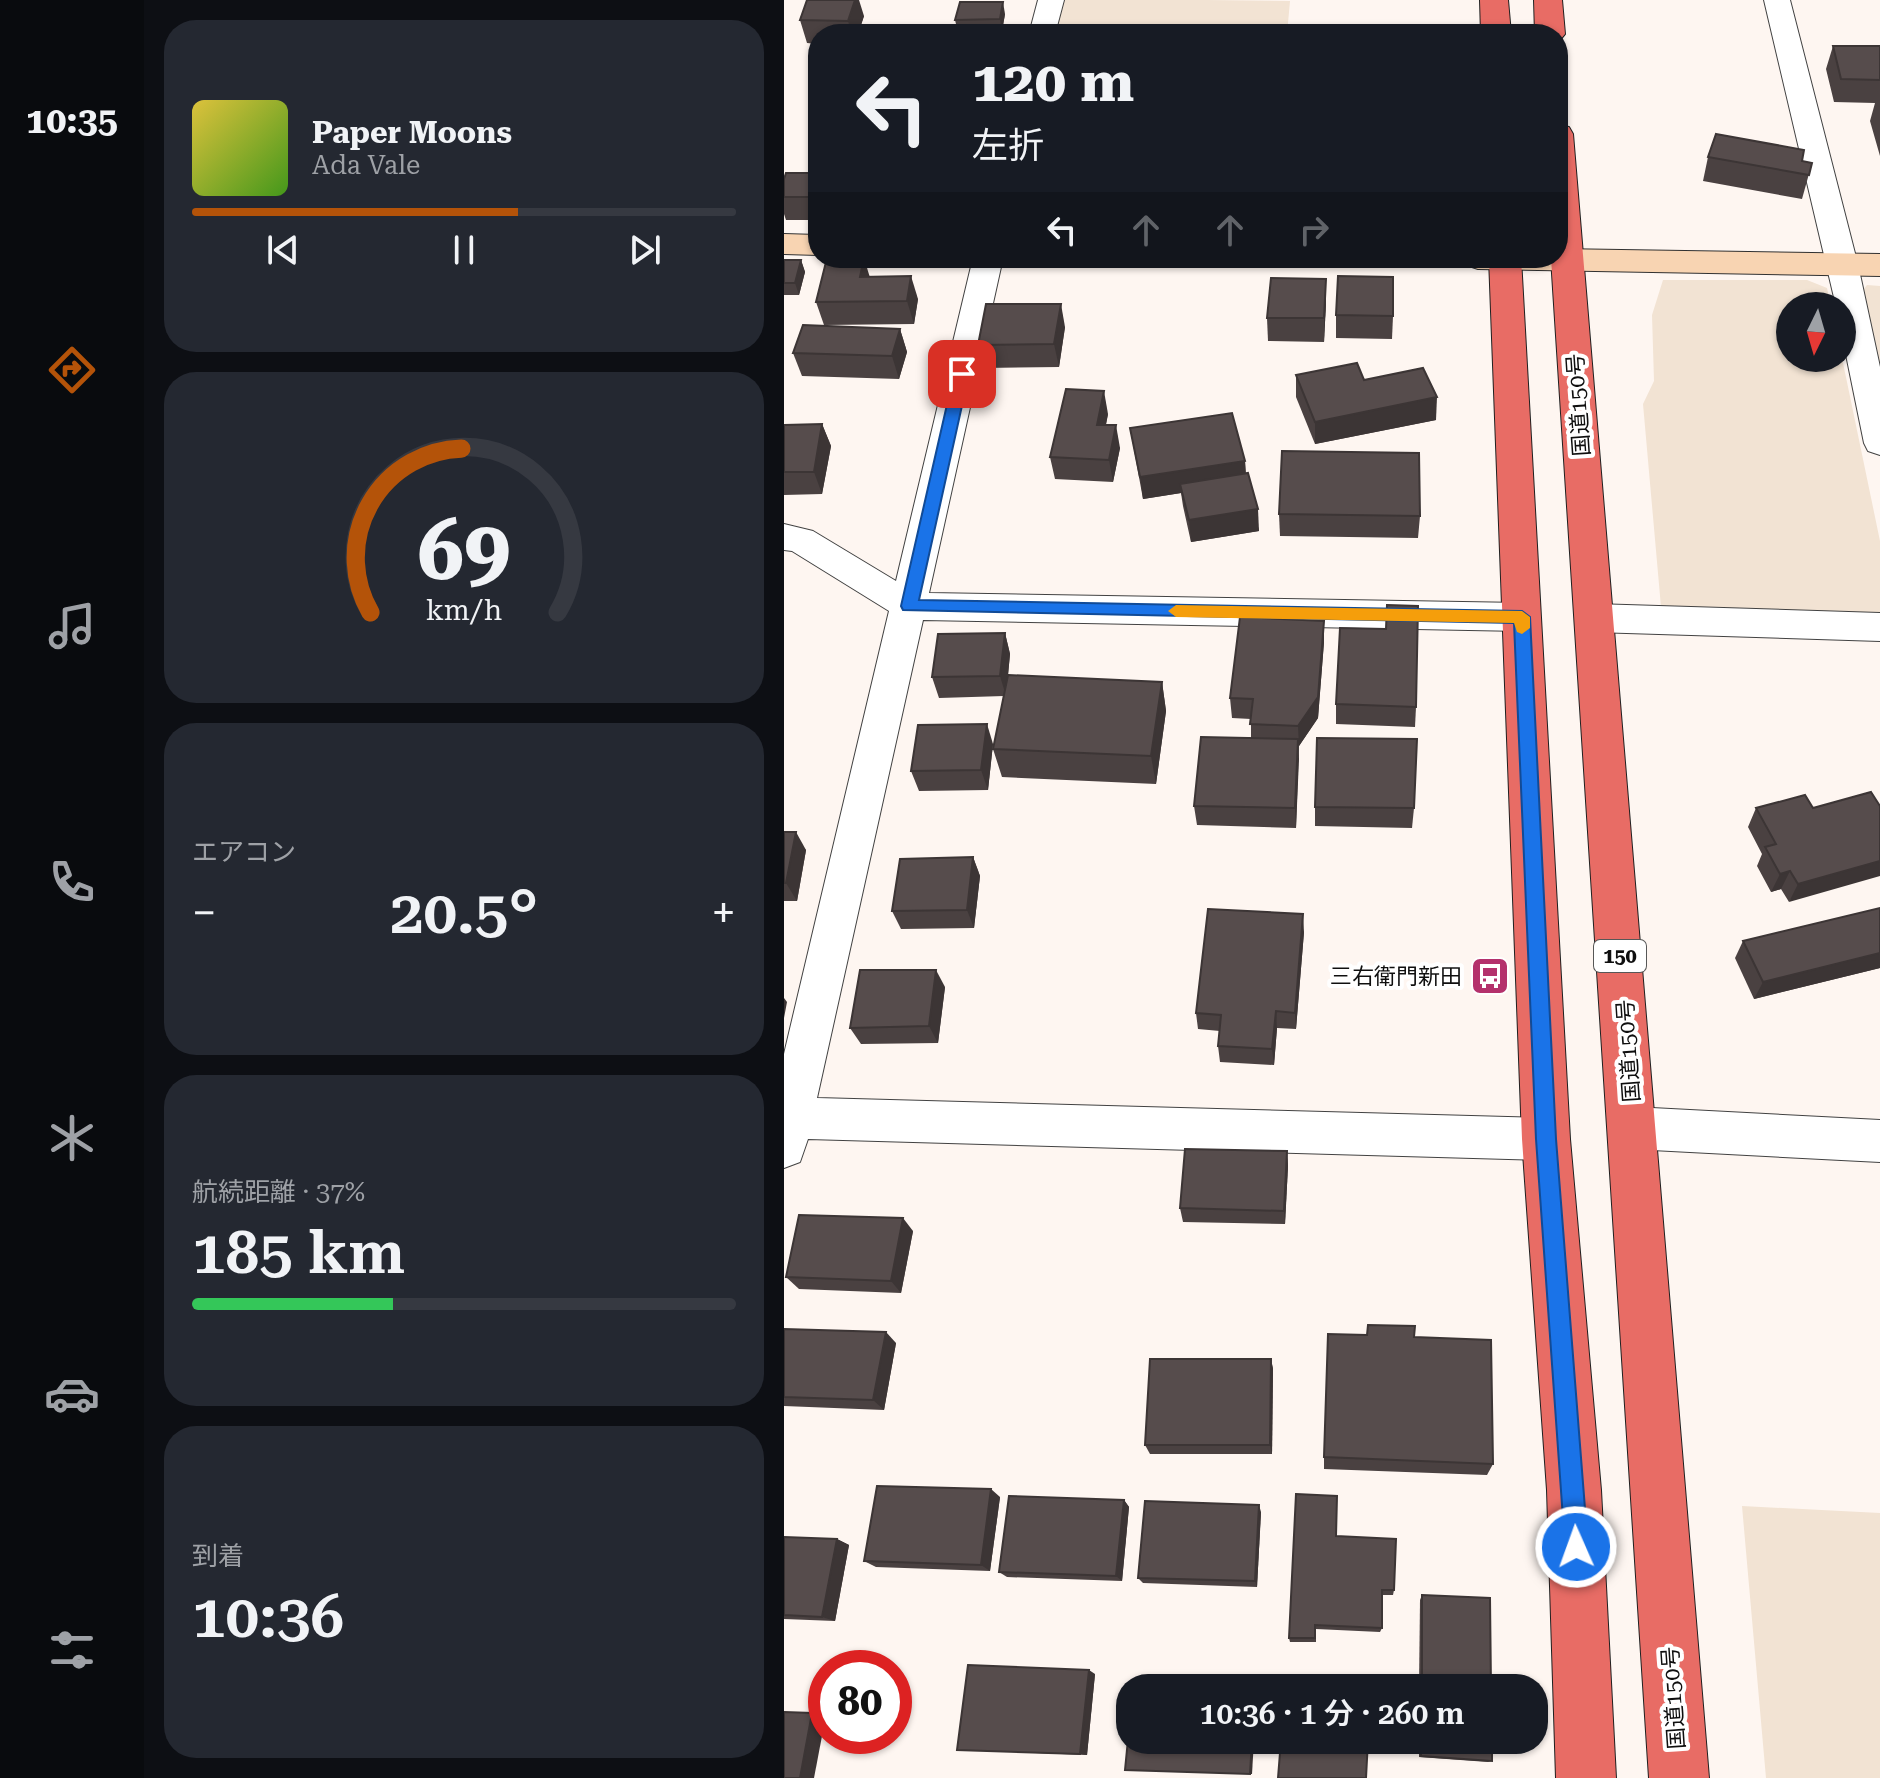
<!DOCTYPE html>
<html lang="ja">
<head>
<meta charset="utf-8">
<style>
  body { margin:0; font-family:"Roboto Serif","Noto Sans JP",serif; background:#242831; color:#f1f3f6; height:100vh; display:flex; flex-direction:column; font-size:30px; white-space:nowrap }
  * { box-sizing:border-box; margin:0 }
  p { font-size:26px; color:#9ea1a6 }
  .icon { flex:none; width:44px; height:44px; fill:none; stroke:currentColor; stroke-width:2; stroke-linecap:round; stroke-linejoin:round }
  .map { position:relative; flex:1; overflow:hidden }
  .panel { display:flex; flex-direction:column; gap:20px; padding:20px; background:#0d0f14; width:640px }
  .panel>* { flex:none }
  .banner { position:absolute; left:24px; top:24px; width:760px; height:244px; border-radius:32px; box-shadow:0 2px 6px #0004; background:#171b24; color:#f1f3f6; overflow:hidden }
  .needle { width:52px; rotate:185deg }
  .buttons { position:absolute; left:992px; top:292px; display:grid; gap:16px }
  .buttons a { display:grid; place-items:center; width:80px; height:80px; border-radius:50%; background:#171b24; box-shadow:0 2px 6px #0004; font-size:40px }
  .speed { position:absolute; left:24px; top:1650px; display:flex; gap:16px; font-size:40px; font-weight:700; text-align:center }
  .speed>* { display:grid; place-content:center; width:104px; height:104px; border-radius:50%; background:#171b24; box-shadow:0 2px 6px #0004; line-height:1 }
  .speed .limit { border:12px solid #d22; background:#fff; color:#111 }
  .pin { position:absolute; display:grid; place-items:center; width:68px; height:68px; color:#fff; margin:-34px; border-radius:16px; box-shadow:0 4px 12px #0006 }
  .me { position:absolute; width:88px; margin:-44px; rotate:358deg; stroke-linejoin:round; filter:drop-shadow(0 0 6px #0008) }
  .turn { display:flex; align-items:center; gap:28px; height:168px; padding:0 32px; font-size:36px }
  .turn .icon { width:104px; height:104px; stroke-width:2.5 }
  .turn b { display:block; font-size:56px; line-height:68px }
  .lanes { display:flex; align-items:center; height:76px; padding:0 32px; background:#0003; justify-content:center; gap:40px; direction:ltr }
  .lanes .off { opacity:.35 }
  .big { font-size:60px; font-weight:600; line-height:1.1 }
  .panel .card { flex:1; display:flex; flex-direction:column; justify-content:center; gap:12px; min-width:0; padding:0 28px; border-radius:32px; background:#242831 }
  .panel .dial { align-items:center; gap:0 }
  .dial svg { height:208px; overflow:visible; fill:none; stroke:#363941; stroke-width:7; stroke-linecap:round; text-anchor:middle }
  .dial text { fill:#f1f3f6; stroke:none }
  .song { display:flex; align-items:center; gap:24px }
  .cover { width:96px; height:96px; border-radius:12px; background:linear-gradient(135deg,hsl(50 70% 55%),hsl(100 70% 35%)) }
  .played { height:8px; border-radius:4px; background:linear-gradient(90deg,#b45309 60%,#363941 60%) }
  .keys { display:flex; justify-content:space-around; direction:ltr }
  .heat { display:flex; justify-content:space-between; align-items:center; font-size:44px; direction:ltr }
  .charge { height:12px; border-radius:6px; background:linear-gradient(90deg,#34c759 37%,#363941 0) }
  .trip { position:absolute; left:332px; top:1674px; width:432px; height:80px; border-radius:32px; background:#171b24; box-shadow:0 2px 6px #0004; font-weight:600; line-height:80px; text-align:center }
  main { display:flex; flex:1; min-height:0 }
  .dock { display:flex; flex-direction:column; width:144px; justify-content:space-around; align-items:center; background:#090b0e; color:#9ea1a6 }
  .dock .icon { width:56px; height:56px }
  .dock .active { color:#b45309 }
  .dock b { font-size:36px; color:#f1f3f6 }
  .map>svg:first-child { display:block }
  .farmland { fill:#f2e3d3 }
  .lines { fill:none; stroke-linecap:round; stroke-linejoin:round }
  .street-casing { stroke:#424242; stroke-width:2 }
  .secondary-casing { stroke:#313131; stroke-width:2 }
  .highway-casing { stroke:#202020; stroke-width:2 }
  .street { fill:#fff; fill-rule:evenodd }
  .secondary { fill:#f8d4b2; fill-rule:evenodd }
  .highway { fill:#e86c65; fill-rule:evenodd }
  .wall { fill:#4a4141 }
  .shaded-wall { fill:#3c3535 }
  .building { fill:#564c4c; stroke:#3c3535; stroke-width:2 }
  .route { fill:#1a73e8; stroke:#114b97; stroke-width:2 }
  .slow { fill:#f59e0b }
  .labels { text-anchor:middle; stroke-width:8; stroke-linejoin:round; paint-order:stroke }
  .shield { fill:#fff; stroke:#575757; stroke-width:2 }
  .shield-label { font-size:20px; font-weight:bold; fill:#0f0f0f }
  .street-label { font-size:22px; fill:#0f0f0f; stroke:#fff }
  .poi-label { font-size:22px; fill:#0f0f0f; stroke:#fff; text-anchor:end }
</style>
</head>
<body>
<main>
<nav class="dock">
<b>10:35</b>
<svg class="icon active" aria-label="directions" viewBox="0 0 24 24"><path d="M12 3l9 9-9 9-9-9zM9 14v-3h6M13 9l2 2-2 2"/></svg>
<svg class="icon" aria-label="music" viewBox="0 0 24 24"><path d="M9 18V5l10-2v13"/><circle cx="6" cy="18" r="3"/><circle cx="16" cy="16" r="3"/></svg>
<svg class="icon" aria-label="phone" viewBox="0 0 24 24"><path d="M5 4h4l2 5-3 2q2 4 5 5l2-3 5 2v4C11 20 4 13 5 4z"/></svg>
<svg class="icon" aria-label="climate" viewBox="0 0 24 24"><path d="M12 3v18M4 7l16 10M4 17L20 7"/></svg>
<svg class="icon" aria-label="car" viewBox="0 0 24 24"><path d="M5 17H2v-5l4-1 3-4h7l3 4 3 1v5h-3M9 17h6M6 11h13"/><circle cx="7" cy="17" r="2"/><circle cx="17" cy="17" r="2"/></svg>
<svg class="icon" aria-label="filters" viewBox="0 0 24 24"><path d="M4 7h16M4 17h16"/><circle cx="9" cy="7" r="2"/><circle cx="15" cy="17" r="2"/></svg>
</nav>
<section class="panel">
<div class="card">
<div class="song"><i class="cover"></i><div><b>Paper Moons</b><p>Ada Vale</p></div></div>
<div class="played"></div>
<div class="keys"><svg class="icon" aria-label="previous" viewBox="0 0 24 24"><path d="M18 5L8 12l10 7zM5 5v14"/></svg><svg class="icon" aria-label="pause" viewBox="0 0 24 24"><path d="M8 5v14M16 5v14"/></svg><svg class="icon" aria-label="next" viewBox="0 0 24 24"><path d="M6 5l10 7-10 7zM19 5v14"/></svg></div>
</div>
<div class="card dial"><svg viewBox="0 0 100 80">
<path d="M14 69A42 42 0 1 1 86 69"/>
<path d="M14 69A42 42 0 0 1 49 6" stroke="#b45309"/>
<text x="50" y="56" font-size="32" font-weight="700">69</text>
<text x="50" y="72" font-size="11">km/h</text>
</svg></div>
<div class="card"><p>エアコン</p>
<div class="heat"><a>−</a><b class="big">20.5°</b><a>+</a></div>
</div>
<div class="card"><p>航続距離 · 37%</p><b class="big">185 km</b><div class="charge"></div></div>
<div class="card"><p>到着</p><b class="big">10:36</b></div>
</section>
<div class="map">
<svg width="1096" height="1778" viewBox="0 0 1096 1778">
  <rect width="100%" height="100%" fill="#fef6f1"/>
  <g class="farmland">
    <path d="M279 0H423L506 1 503 34H271Z"/>
    <path d="M879 280H1023L1043 288 1047 306H1006V358H1058L1096 541V616L877 607 859 404 870 381 868 315Z"/>
    <path d="M1083 285 1096 286V371L1076 294Z"/>
    <path d="M958 1506 1096 1513V1778H982Z"/>
  </g>
  <g class="lines">
    <defs>
      <g id="street">
        <path d="M254 0H280L271 34H245Z"/>
        <path d="M980 0H1006L1074 265 1096 367V455L1084 451 1080 443 1058 335V306H1052Z"/>
        <path d="M189 258H219L145 593 738 603 751 607 756 617 751 627 738 631 139 620 33 1098 762 1118 778 1124 784 1139 778 1154 762 1160 24 1139 16 1162 0 1168V1054L105 611 8 551 0 550V524L29 531 112 581Z"/>
        <path d="M810 604 1096 613V641L810 632 797 628 792 618 797 608Z"/>
        <path d="M849 1107 1096 1120V1162L849 1149 834 1143 827 1128 834 1113Z"/>
      </g>
      <g id="secondary">
        <path d="M0 234 34 235V255L0 254Z"/>
        <path d="M774 249 1096 254V276L694 269 682 265 678 258H774Z"/>
      </g>
      <g id="highway">
        <path d="M696 0H724L727 34H697Z"/>
        <path d="M750 0H778L781 34 776 40 774 34H751Z"/>
        <path d="M774 125 785 127 789 134 925 1778H865L767 258H774Z"/>
        <path d="M705 258H737L786 1139 817 1490 832 1778H772L763 1490 738 1139Z"/>
      </g>
    </defs>
    <use href="#street" class="street-casing"/>
    <use href="#secondary" class="secondary-casing"/>
    <use href="#highway" class="highway-casing"/>
    <use href="#street" class="street"/>
    <use href="#secondary" class="secondary"/>
    <use href="#highway" class="highway"/>
  </g>
  <g class="wall">
    <path d="M221 14 218 31 174 32 171 20Z"/>
    <path d="M80 16 74 34H34V44L23 43 16 20Z"/>
    <path d="M1049 46H1096V156L1086 121 1091 103 1050 102 1042 69Z"/>
    <path d="M924 157 1018 161 1028 163 1018 199 919 181Z"/>
    <path d="M34 173V220H2L0 214V179Z"/>
    <path d="M0 260H17L21 272 15 295H0Z"/>
    <path d="M86 277 134 299 130 324 40 325 32 302Z"/>
    <path d="M542 302 540 342 484 341 483 318Z"/>
    <path d="M552 315 609 316 608 339 552 338Z"/>
    <path d="M281 327 275 367 199 368 194 345Z"/>
    <path d="M116 329 123 352 115 379 18 376 9 353Z"/>
    <path d="M512 375 580 380 652 420 531 444 512 397Z"/>
    <path d="M324 414 322 425 336 448 329 482 271 479 266 457Z"/>
    <path d="M38 424 47 446 38 494 0 495V425Z"/>
    <path d="M346 428 461 461 462 474 475 531 407 542 399 506 397 493 359 499Z"/>
    <path d="M495 514 636 516 634 538 496 536Z"/>
    <path d="M540 621V642L534 718 515 746 512 828 413 825 410 806 467 738V719L448 718 446 698Z"/>
    <path d="M221 633 226 654 224 675 378 682 382 711 372 784 218 777 209 749 220 696 155 698 148 677Z"/>
    <path d="M552 704 632 707 631 727 552 724Z"/>
    <path d="M209 744 204 790 135 791 127 771Z"/>
    <path d="M1087 792 1005 902 997 889 987 892 973 866 978 854 964 827 972 808H1029Z"/>
    <path d="M531 807 630 808 628 828 531 826Z"/>
    <path d="M0 832 22 850 13 901H0Z"/>
    <path d="M189 857 196 876 190 928 117 929 108 911Z"/>
    <path d="M1096 908V968L970 999 951 958 959 941Z"/>
    <path d="M520 932 512 1029 493 1028 490 1065 436 1062 434 1046 436 1031 414 1029 412 1013Z"/>
    <path d="M161 987 154 1043 77 1044 66 1028Z"/>
    <path d="M503 1151 504 1166 501 1224 399 1222 396 1208Z"/>
    <path d="M129 1231 117 1293 15 1289 2 1277Z"/>
    <path d="M0 1329 112 1343 100 1410 0 1406Z"/>
    <path d="M630 1337 709 1464 703 1475 540 1469V1457Z"/>
    <path d="M487 1359 489 1369 488 1454H366L361 1445Z"/>
    <path d="M216 1497 206 1571 92 1567 80 1561Z"/>
    <path d="M340 1500 345 1507 338 1581 223 1577 215 1572Z"/>
    <path d="M477 1512 473 1587 359 1583 354 1578Z"/>
    <path d="M552 1536 610 1590 609 1595H598V1628L596 1632 532 1629V1642H506L505 1638Z"/>
    <path d="M0 1537 53 1539 65 1545 51 1621 0 1619Z"/>
    <path d="M638 1595 707 1688H635L636 1600Z"/>
    <path d="M311 1674 303 1755 173 1750Z"/>
    <path d="M635 1740H708V1761L704 1762 635 1757Z"/>
  </g>
  <g class="shaded-wall">
    <path d="M71 0H75L80 16 74 34H68L64 21Z"/>
    <path d="M219 2 221 14 218 31 216 19Z"/>
    <path d="M80 258 87 281 76 277Z"/>
    <path d="M17 260 21 272 15 295 11 283Z"/>
    <path d="M127 276 134 299 130 324 123 301Z"/>
    <path d="M542 279V302L540 342V318Z"/>
    <path d="M277 304 281 327 275 367 270 344Z"/>
    <path d="M116 329 123 352 115 379 108 356Z"/>
    <path d="M320 391 324 414 317 447 313 425Z"/>
    <path d="M653 397 652 420 531 444V422Z"/>
    <path d="M38 424 47 446 38 494 30 472Z"/>
    <path d="M332 425 336 448 329 482 325 460Z"/>
    <path d="M461 461 462 484H396L397 493 359 499 356 477Z"/>
    <path d="M474 509 475 531 407 542 405 520Z"/>
    <path d="M540 621V642L534 718 515 746 514 726Z"/>
    <path d="M221 633 226 654 222 696 216 676Z"/>
    <path d="M378 682 382 711 372 784 367 756Z"/>
    <path d="M203 724 209 744 204 790 197 770Z"/>
    <path d="M514 739 515 759 512 828 511 808Z"/>
    <path d="M12 832 22 850 13 901 2 883Z"/>
    <path d="M189 857 196 876 190 928 183 910Z"/>
    <path d="M1096 861V876L1005 902 1014 884Z"/>
    <path d="M1006 871 997 889 987 892 996 874Z"/>
    <path d="M519 914 520 932 512 1029 511 1013Z"/>
    <path d="M1096 953V968L970 999 979 982Z"/>
    <path d="M152 970 161 987 154 1043 145 1026Z"/>
    <path d="M0 998 3 1002 0 1018Z"/>
    <path d="M492 1011 493 1028 490 1065 488 1049Z"/>
    <path d="M503 1151 504 1166 501 1224 500 1211Z"/>
    <path d="M119 1218 129 1231 117 1293 107 1281Z"/>
    <path d="M102 1332 112 1343 100 1410 89 1400Z"/>
    <path d="M487 1359 489 1369 488 1454 486 1445Z"/>
    <path d="M207 1489 216 1497 206 1571 197 1565Z"/>
    <path d="M340 1500 345 1507 338 1581 332 1576Z"/>
    <path d="M475 1505 477 1512 473 1587 471 1581Z"/>
    <path d="M53 1539 65 1545 51 1621 38 1617Z"/>
    <path d="M305 1670 311 1674 303 1755 296 1754Z"/>
    <path d="M28 1713 42 1715 30 1778H16Z"/>
    <path d="M468 1740H470L468 1774H466Z"/>
  </g>
  <g class="building">
    <path d="M23 0H71L64 21 16 20Z"/>
    <path d="M176 2H219L216 19 171 20Z"/>
    <path d="M1049 46H1096V80L1057 79Z"/>
    <path d="M932 134 1020 150 1018 161 1028 163 1025 175 924 157Z"/>
    <path d="M2 173H34V197H0V179Z"/>
    <path d="M43 258H80L76 277 127 276 123 301 32 302Z"/>
    <path d="M0 260H17L11 283H0Z"/>
    <path d="M554 276 609 277V316L552 315Z"/>
    <path d="M487 278 542 279 540 318H483Z"/>
    <path d="M202 304H277L270 344 194 345Z"/>
    <path d="M19 325 116 329 108 356 9 353Z"/>
    <path d="M573 363 580 380 639 368 653 397 531 422 512 375Z"/>
    <path d="M282 389 320 391 313 425H332L325 460 266 457Z"/>
    <path d="M448 413 461 461 356 477 346 428Z"/>
    <path d="M38 424 30 472H0V425Z"/>
    <path d="M498 451 635 453 636 516 495 514Z"/>
    <path d="M464 473 474 509 405 520 396 484Z"/>
    <path d="M603 605 634 606 632 707 552 704 556 628 602 629Z"/>
    <path d="M456 617 540 621 534 697 514 726 466 724 469 699 446 698Z"/>
    <path d="M221 633 216 676 148 677 154 634Z"/>
    <path d="M224 675 378 682 367 756 209 749Z"/>
    <path d="M203 724 197 770 127 771 134 725Z"/>
    <path d="M417 737 514 739 511 808 410 806Z"/>
    <path d="M533 738 633 739 630 808 531 807Z"/>
    <path d="M1087 792 1096 806V861L1014 884 1006 871 996 874 981 847 992 844 972 808 1021 795 1029 808Z"/>
    <path d="M0 832H12L2 883H0Z"/>
    <path d="M189 857 183 910 108 911 116 859Z"/>
    <path d="M1096 908V953L979 982 959 941Z"/>
    <path d="M424 909 519 914 511 1013 492 1011 488 1049 434 1046 437 1015 412 1013Z"/>
    <path d="M76 970H152L145 1026 66 1028Z"/>
    <path d="M401 1149 503 1151 500 1211 396 1208Z"/>
    <path d="M15 1215 119 1218 107 1281 2 1277Z"/>
    <path d="M584 1325 631 1326 630 1337 707 1340 709 1464 540 1457 544 1334 583 1335Z"/>
    <path d="M0 1329 102 1332 89 1400 0 1397Z"/>
    <path d="M366 1359H487L486 1445H361Z"/>
    <path d="M93 1486 207 1489 197 1565 80 1561Z"/>
    <path d="M512 1494 553 1496 552 1536 612 1539 610 1590H598V1628L531 1625V1638H505Z"/>
    <path d="M225 1496 340 1500 332 1576 215 1572Z"/>
    <path d="M361 1501 475 1505 471 1581 354 1578Z"/>
    <path d="M0 1537 53 1539 38 1617 0 1615Z"/>
    <path d="M638 1595 706 1598 707 1688H638Z"/>
    <path d="M184 1665 305 1670 296 1754 173 1750Z"/>
    <path d="M349 1684 434 1688H349Z"/>
    <path d="M0 1712 28 1713 16 1778H0Z"/>
    <path d="M346 1719V1740H468L466 1774 341 1770Z"/>
    <path d="M497 1740H584L582 1778H494Z"/>
    <path d="M637 1740H708V1761L637 1756Z"/>
  </g>
  <path class="route" d="M178 369 185 374 135 600 738 611 746 617 772 1139 804 1547 800 1556 792 1559 784 1556 781 1547 752 1139 730 623 119 610 117 606 170 374Z"/>
  <path class="slow" d="M392 605 738 611 746 617V628L738 634 733 632 730 623 392 617 384 611Z"/>
  <defs>
    <symbol id="bus-square" viewBox="-11 -11 22 22"><rect x="-9" y="-9" width="18" height="18" rx="4" fill="#b4316c" stroke="#fff"/><path d="M-5-6H5V4H4V6H2V4H-2V6H-4V4H-5ZM-3.5-4V0h7V-4ZM-3.5 1.2v1.5H-2V1.2ZM2 1.2v1.5H3.5V1.2Z" fill="#fff"/></symbol>
  </defs>
  <g fill-rule="evenodd">
    <use href="#bus-square" x="684" y="954" width="44" height="44"/>
  </g>
  <g class="labels">
    <rect class="shield" x="810" y="940" width="52" height="32" rx="6"/>
    <g class="shield-label">
      <text x="836" y="963">150</text>
    </g>
    <g class="street-label">
      <text transform="translate(794 405) rotate(-94)" y="8">国道150号</text>
      <text transform="translate(844 1051) rotate(-94)" y="8">国道150号</text>
      <text transform="translate(889 1698) rotate(-94)" y="8">国道150号</text>
    </g>
    <g class="poi-label">
      <text x="678" y="984">三右衛門新田</text>
    </g>
  </g>
</svg>
<div class="buttons">
<a><svg class="needle" viewBox="-14 -14 28 28"><path d="M0-13l5 13h-10z" fill="#e53935"/><path d="M0 13l5-13h-10z" fill="#9ea1a6"/></svg></a>
</div>
<div class="speed"><div class="limit">80</div></div>
<div class="pin" style="left:178px;top:374px;background:#d93025"><svg class="icon" aria-label="arrive" viewBox="0 0 24 24"><path d="M6 21V4h12l-3 4 3 4H6"/></svg></div>
<svg class="me" style="left:792px;top:1547px" viewBox="-20 -20 40 40"><circle r="17" fill="#1a73e8" stroke="#fff" stroke-width="3"/><path d="M0-11L8 9 0 5-8 9z" fill="#fff"/></svg>
<div class="trip">10:36 · 1 分 · 260 m</div>
<div class="banner">
<div class="turn"><svg class="icon" aria-label="left" viewBox="0 0 24 24"><path d="M17 20v-9H6M10 6l-5 5 5 5"/></svg><div><b>120 m</b>左折</div></div>
<div class="lanes"><svg class="icon" aria-label="left" viewBox="0 0 24 24"><path d="M17 20v-9H6M10 6l-5 5 5 5"/></svg><svg class="icon off" aria-label="ahead" viewBox="0 0 24 24"><path d="M12 20V5M6 11l6-6 6 6"/></svg><svg class="icon off" aria-label="ahead" viewBox="0 0 24 24"><path d="M12 20V5M6 11l6-6 6 6"/></svg><svg class="icon off" aria-label="right" viewBox="0 0 24 24"><path d="M7 20v-9h11M14 6l5 5-5 5"/></svg></div>
</div>
</div>
</main>
</body>
</html>
